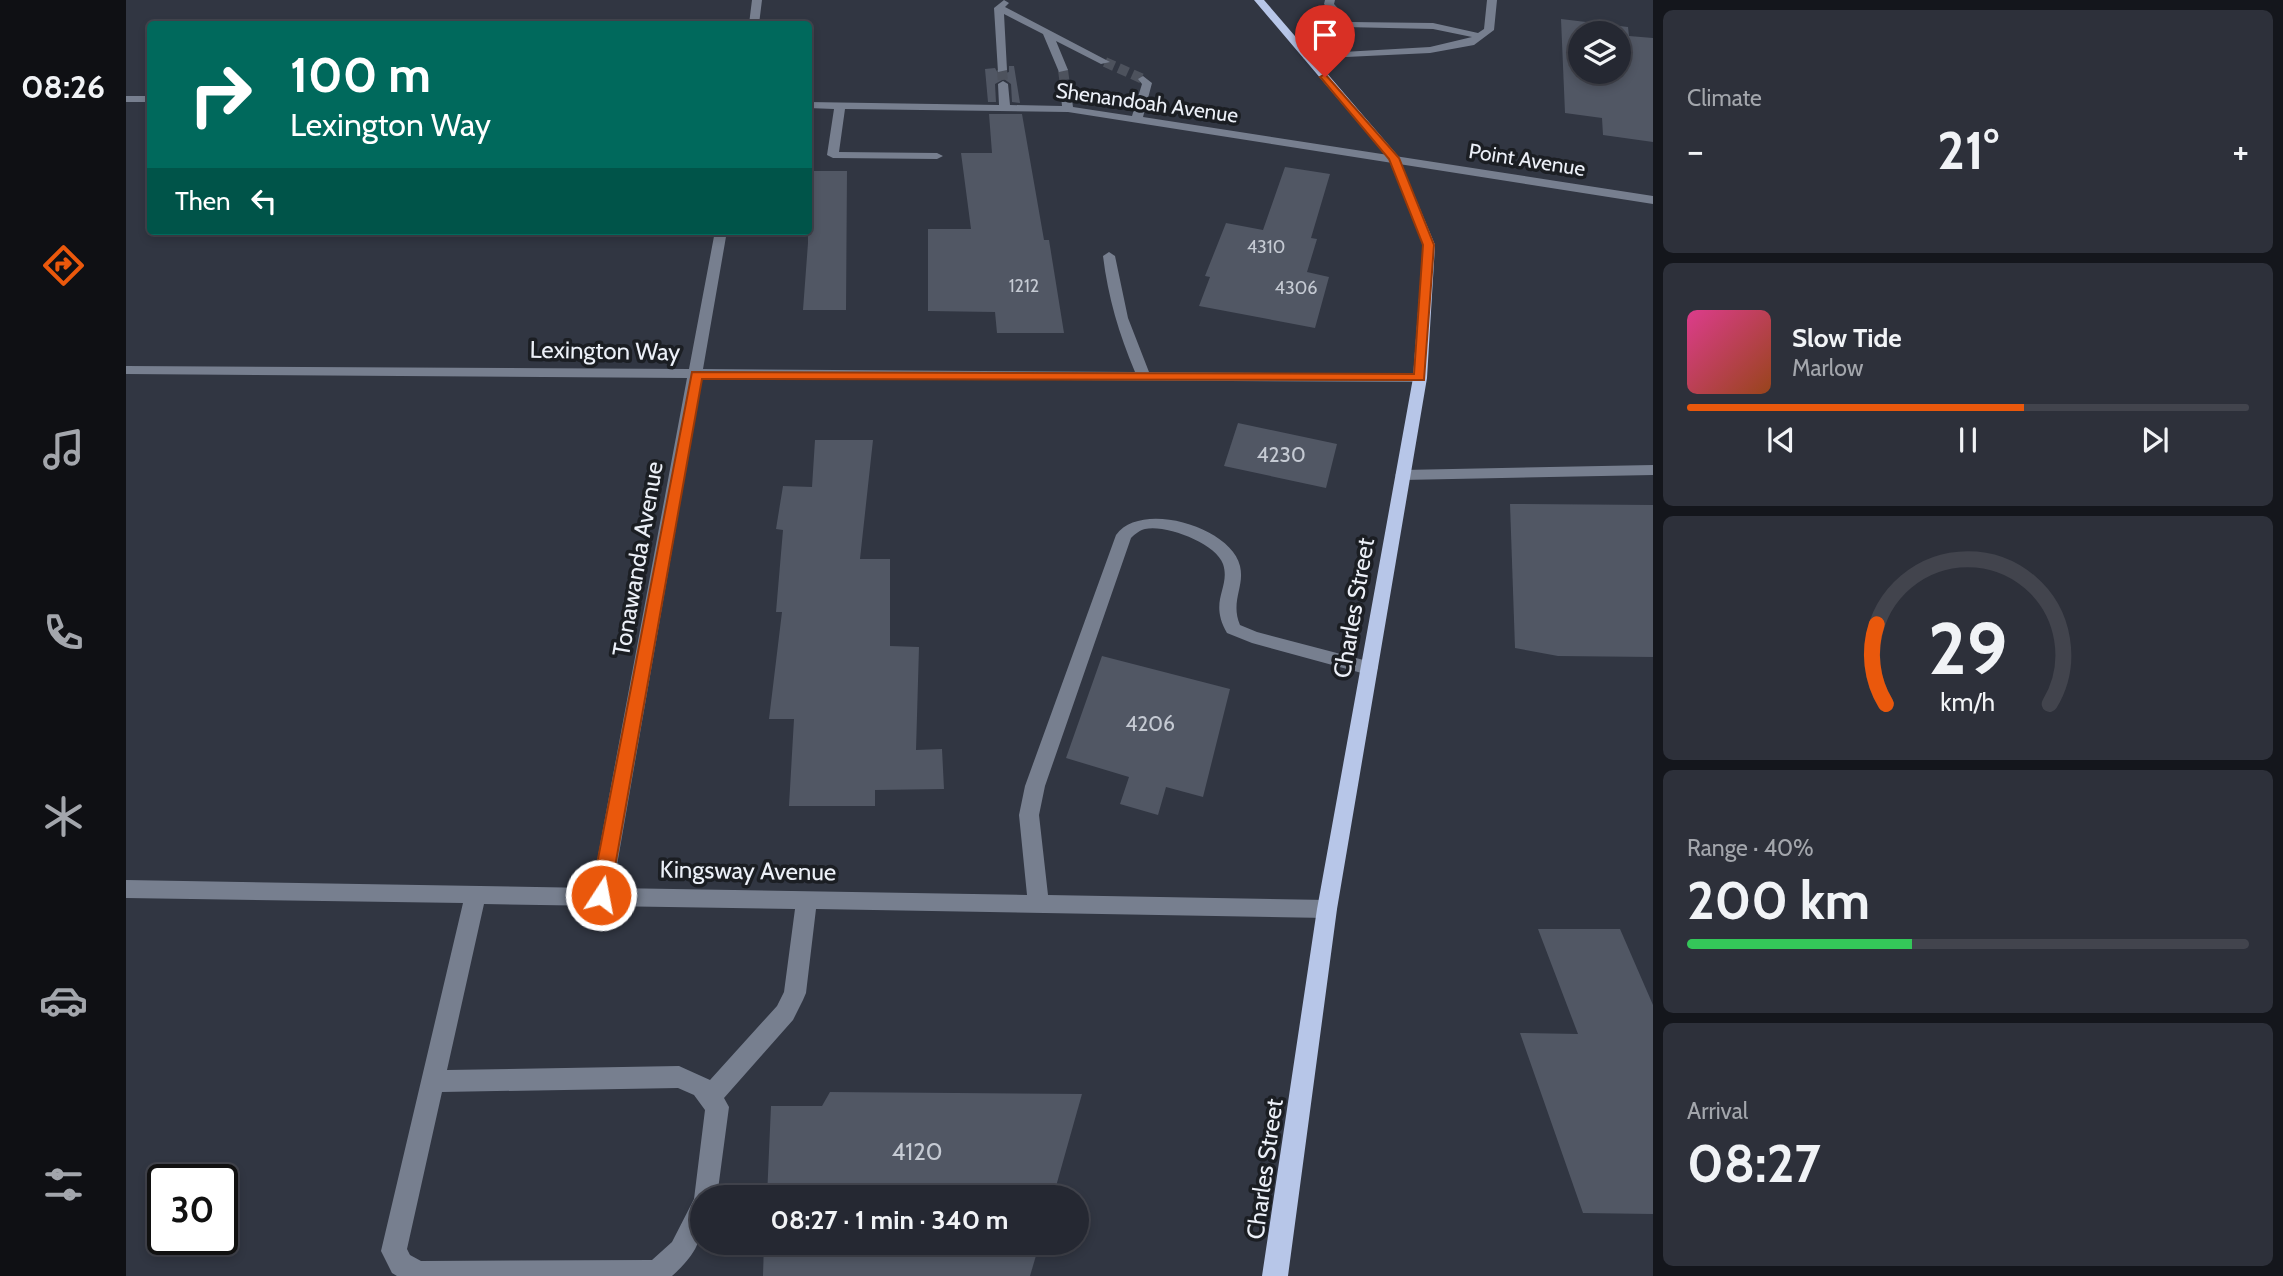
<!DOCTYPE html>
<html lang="en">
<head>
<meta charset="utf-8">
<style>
  body { margin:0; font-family:Cabin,sans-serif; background:#2d303a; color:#f1f3f6; height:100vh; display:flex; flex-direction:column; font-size:26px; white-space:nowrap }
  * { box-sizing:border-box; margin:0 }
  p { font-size:23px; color:#a3a6ac }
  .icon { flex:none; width:38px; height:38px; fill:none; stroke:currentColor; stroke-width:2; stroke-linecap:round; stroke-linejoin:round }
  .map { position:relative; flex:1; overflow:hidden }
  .drawer { display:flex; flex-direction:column; gap:10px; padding:10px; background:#14161c; width:630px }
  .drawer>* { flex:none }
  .guide { position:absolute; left:21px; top:21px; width:665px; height:214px; border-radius:7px; box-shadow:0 4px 10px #0003,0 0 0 2px #42444d; background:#00695c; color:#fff; overflow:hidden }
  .buttons { position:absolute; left:1442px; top:21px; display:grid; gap:14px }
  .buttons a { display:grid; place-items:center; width:63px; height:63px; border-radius:50%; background:#252832; box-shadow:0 4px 10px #0003,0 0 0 2px #42444d; font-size:35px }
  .speed { position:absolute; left:21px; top:1164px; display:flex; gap:14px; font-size:35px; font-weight:700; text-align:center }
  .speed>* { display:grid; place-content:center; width:91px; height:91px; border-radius:50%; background:#252832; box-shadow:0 4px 10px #0003,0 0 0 2px #42444d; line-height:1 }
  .speed .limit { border:4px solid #111; border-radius:10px; background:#fff; color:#111 }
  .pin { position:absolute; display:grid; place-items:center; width:60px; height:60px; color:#fff; margin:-72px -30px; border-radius:50% 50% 50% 0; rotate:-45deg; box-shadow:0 0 7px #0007 }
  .pin .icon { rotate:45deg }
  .me { position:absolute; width:77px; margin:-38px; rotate:11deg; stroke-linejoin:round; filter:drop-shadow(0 0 5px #0008) }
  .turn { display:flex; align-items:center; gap:24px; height:147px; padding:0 28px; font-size:32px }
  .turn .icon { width:91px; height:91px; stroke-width:2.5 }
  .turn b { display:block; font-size:49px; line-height:60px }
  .then { display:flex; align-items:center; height:66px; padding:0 28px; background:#0003; gap:14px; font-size:26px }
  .big { font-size:52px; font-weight:700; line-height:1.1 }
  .drawer .tile { flex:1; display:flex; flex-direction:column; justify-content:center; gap:10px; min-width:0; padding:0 24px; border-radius:10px; background:#2d303a }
  .drawer .dial { align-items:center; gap:0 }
  .dial svg { height:182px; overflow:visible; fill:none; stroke:#42444d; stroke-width:7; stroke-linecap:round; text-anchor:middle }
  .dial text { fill:#f1f3f6; stroke:none }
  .song { display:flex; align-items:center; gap:21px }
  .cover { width:84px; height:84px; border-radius:10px; background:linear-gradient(135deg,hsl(330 70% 55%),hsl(20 70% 35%)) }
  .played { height:7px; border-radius:4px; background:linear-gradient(90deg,#ea580c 60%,#42444d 60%) }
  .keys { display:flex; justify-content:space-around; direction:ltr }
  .heat { display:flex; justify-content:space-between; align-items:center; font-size:38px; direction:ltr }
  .charge { height:10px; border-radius:5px; background:linear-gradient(90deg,#34c759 40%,#42444d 0) }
  .trip { position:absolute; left:564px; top:1185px; width:399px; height:70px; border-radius:35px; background:#252832; box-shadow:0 4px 10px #0003,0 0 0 2px #42444d; font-weight:700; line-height:70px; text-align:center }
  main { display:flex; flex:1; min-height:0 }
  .menu { display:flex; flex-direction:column; width:126px; justify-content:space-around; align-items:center; background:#0f1014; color:#a3a6ac }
  .menu .icon { width:49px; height:49px }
  .menu .active { color:#ea580c }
  .menu b { font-size:32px; color:#f1f3f6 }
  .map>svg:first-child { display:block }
  .building { fill:#515764; fill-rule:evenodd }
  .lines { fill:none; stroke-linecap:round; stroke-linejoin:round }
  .minor-tunnel { stroke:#4d525d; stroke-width:10; stroke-dasharray:10 5; stroke-linecap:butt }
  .minor { fill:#777f8f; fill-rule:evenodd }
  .major { fill:#b7c6e8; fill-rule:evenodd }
  .route { fill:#ea580c; stroke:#983908; stroke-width:2 }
  .labels { text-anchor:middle; stroke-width:7; stroke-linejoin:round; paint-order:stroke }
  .far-number-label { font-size:18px; fill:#c5cad3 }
  .far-street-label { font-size:21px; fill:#ecf0f8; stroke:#1b1e23 }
  .number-label { font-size:21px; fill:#c5cad3 }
  .street-label { font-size:24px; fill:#ecf0f8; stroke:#1b1e23 }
  .near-number-label { font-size:24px; fill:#c5cad3 }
</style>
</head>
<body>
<main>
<nav class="menu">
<b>08:26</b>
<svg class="icon active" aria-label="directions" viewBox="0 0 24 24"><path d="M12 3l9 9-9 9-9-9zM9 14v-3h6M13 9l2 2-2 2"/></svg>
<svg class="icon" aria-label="music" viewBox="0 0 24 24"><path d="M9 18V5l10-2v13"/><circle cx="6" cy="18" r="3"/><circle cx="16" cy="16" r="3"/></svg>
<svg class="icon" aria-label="phone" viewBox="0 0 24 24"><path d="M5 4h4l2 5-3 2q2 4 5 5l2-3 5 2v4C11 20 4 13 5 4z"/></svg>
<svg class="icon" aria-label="climate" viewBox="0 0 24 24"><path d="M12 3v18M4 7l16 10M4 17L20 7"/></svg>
<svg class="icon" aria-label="car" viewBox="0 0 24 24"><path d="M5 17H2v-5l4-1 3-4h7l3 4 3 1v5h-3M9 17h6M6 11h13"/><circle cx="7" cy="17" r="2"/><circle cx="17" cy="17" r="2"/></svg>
<svg class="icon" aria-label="filters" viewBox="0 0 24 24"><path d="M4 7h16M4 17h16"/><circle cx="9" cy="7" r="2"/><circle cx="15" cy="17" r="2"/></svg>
</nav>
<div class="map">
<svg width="1527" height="1276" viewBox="0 0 1527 1276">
  <rect width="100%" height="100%" fill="#313642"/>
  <g class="building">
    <path d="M1435 19 1502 27 1503 36 1527 38V142L1477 135 1476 118 1439 113ZM1454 33H1493V72H1454Z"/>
    <path d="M883 66H888L894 103 886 102 885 84 878 79 869 84 870 102H862L859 69 869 68 873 75 883 72Z"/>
    <path d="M863 114H896L918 240H923L938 333H871L869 312 802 311V229H845L835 153H866Z"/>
    <path d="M1159 167 1204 174 1185 238 1191 239 1181 272 1203 277 1189 328 1073 306 1084 277 1079 276 1100 223 1137 230Z"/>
    <path d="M682 171H721L720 310H677L682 243Z"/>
    <path d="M1112 423 1211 444 1200 488 1098 466Z"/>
    <path d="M689 440H747L734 559H764V646L793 647 790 750 816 749 818 789 749 790V806H663L668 719H643L656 612H650L657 530 650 529 657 486 686 487Z"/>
    <path d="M1384 504 1527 505V657L1432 656 1389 648Z"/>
    <path d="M976 656 1104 689 1077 797 1040 787 1032 815 994 804 1003 777 940 758Z"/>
    <path d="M1412 929H1494L1527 1005V1214L1457 1213 1394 1033 1452 1034Z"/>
    <path d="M704 1092 956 1094 927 1197H641L645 1106H696Z"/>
    <path d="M638 1242H914L904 1276H637Z"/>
  </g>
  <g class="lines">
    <g class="minor-tunnel">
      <path d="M979 62 1017 79"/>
      <path d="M876 70 877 84"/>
      <path d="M937 70 939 85"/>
    </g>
    <g class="minor">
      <path d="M626 0H636L633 24H623Z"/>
      <path d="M878 0 883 3 879 7 984 62 975 64 930 41 942 70 933 72 917 34 878 14 881 70 872 72 868 8Z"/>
      <path d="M1199 0H1209L1208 4 1224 22 1307 23 1352 33 1358 29 1361 0H1371L1368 30 1348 45 1304 53 1178 59 1177 57 1182 54 1304 47 1346 37 1307 29 1218 27 1198 4Z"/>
      <path d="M1017 76 1026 83 1017 117 1527 196V204L942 112 719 109 713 152 811 153 817 156 811 159 707 158 701 155 708 109 682 108V102L873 105 872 84 877 81 882 84 884 105 936 106 934 85 939 82 944 85 947 107 1006 116 1016 84 1012 79Z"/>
      <rect x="0" y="96" width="24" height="6"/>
      <path d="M589 231H601L577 369 1009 372C993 334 982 297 977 256L983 252 989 256 1002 318 1023 372 1294 374 1301 378 1294 382 576 378 487 888 901 895 893 815 899 786 990 535C1015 500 1105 527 1114 566 1119 587 1104 601 1114 625L1131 632 1249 663 1252 668 1249 673 1243 675 1126 643 1101 633C1082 600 1105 588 1097 564 1090 543 1039 524 1019 529 1014 530 1009 534 1005 538L919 786 913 815 922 895 1201 900 1208 903 1211 909 1208 915 1201 918 690 909 680 993 677 1000 667 1020 598 1098 603 1107 591 1197H576C576 1236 577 1248 546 1276H271L266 1273 255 1251 337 903 0 898V880L466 888 561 378 0 374V366L563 369ZM358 904 669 909 658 992 651 1006 584 1080 553 1066 321 1070ZM552 1088 568 1095 579 1110 568 1199 546 1242 526 1260 295 1261 284 1255 281 1249 316 1092Z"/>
      <path d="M1527 465V475L1277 480 1269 475 1277 470Z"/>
    </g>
    <path class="major" d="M1128 0H1138L1272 156 1309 245 1301 378 1211 909 1162 1276H1136L1191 909 1287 378 1297 245 1263 159Z"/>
  </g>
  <path class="route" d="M1199 74 1273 158 1308 245 1298 380 576 379 484 895 481 901 475 903 468 901 465 895 566 372 1288 374 1297 245 1263 159 1196 79 1194 77Z"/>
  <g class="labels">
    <g class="far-number-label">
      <text x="1140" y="253">4310</text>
      <text x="898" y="292">1212</text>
      <text x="1170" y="294">4306</text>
    </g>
    <g class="far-street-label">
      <text transform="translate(1021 103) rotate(8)" y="7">Shenandoah Avenue</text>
      <text transform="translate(1401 160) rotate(9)" y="7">Point Avenue</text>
    </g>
    <g class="number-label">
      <text x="1155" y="462">4230</text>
      <text x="1024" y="731">4206</text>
    </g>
    <g class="street-label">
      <text transform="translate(479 351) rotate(1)" y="8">Lexington Way</text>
      <text transform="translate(512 559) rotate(-80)" y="8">Tonawanda Avenue</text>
      <text transform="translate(1228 608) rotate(-80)" y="8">Charles Street</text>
      <text transform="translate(622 871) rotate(1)" y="8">Kingsway Avenue</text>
      <text transform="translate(1139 1169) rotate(-82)" y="8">Charles Street</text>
    </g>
    <g class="near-number-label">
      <text x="791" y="1160">4120</text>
    </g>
  </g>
</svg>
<div class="buttons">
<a><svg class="icon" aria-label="layers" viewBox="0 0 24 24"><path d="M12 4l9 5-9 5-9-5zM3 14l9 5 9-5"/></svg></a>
</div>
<div class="speed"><div class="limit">30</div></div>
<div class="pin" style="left:1199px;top:77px;background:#d93025"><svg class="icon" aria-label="arrive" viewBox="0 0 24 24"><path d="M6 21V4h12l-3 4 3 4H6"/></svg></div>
<svg class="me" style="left:475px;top:895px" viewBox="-20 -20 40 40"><circle r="17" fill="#ea580c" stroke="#fff" stroke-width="3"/><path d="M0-11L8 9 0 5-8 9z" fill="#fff"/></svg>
<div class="trip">08:27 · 1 min · 340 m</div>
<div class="guide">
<div class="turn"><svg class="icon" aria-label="right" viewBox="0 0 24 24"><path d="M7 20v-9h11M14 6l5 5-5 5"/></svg><div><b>100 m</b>Lexington Way</div></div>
<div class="then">Then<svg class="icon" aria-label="left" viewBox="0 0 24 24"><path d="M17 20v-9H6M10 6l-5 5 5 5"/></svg></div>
</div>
</div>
<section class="drawer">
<div class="tile"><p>Climate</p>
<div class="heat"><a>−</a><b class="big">21°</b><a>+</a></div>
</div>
<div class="tile">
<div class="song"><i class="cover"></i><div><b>Slow Tide</b><p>Marlow</p></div></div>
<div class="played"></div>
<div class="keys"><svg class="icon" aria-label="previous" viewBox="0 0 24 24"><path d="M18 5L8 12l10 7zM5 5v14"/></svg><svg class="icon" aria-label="pause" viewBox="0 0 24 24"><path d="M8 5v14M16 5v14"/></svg><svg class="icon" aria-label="next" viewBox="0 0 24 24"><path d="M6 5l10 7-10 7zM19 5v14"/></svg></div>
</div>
<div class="tile dial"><svg viewBox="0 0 100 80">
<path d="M14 69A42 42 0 1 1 86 69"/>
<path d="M14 69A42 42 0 0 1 10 34" stroke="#ea580c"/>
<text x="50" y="56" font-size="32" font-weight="700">29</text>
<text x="50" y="72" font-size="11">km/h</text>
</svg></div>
<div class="tile"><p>Range · 40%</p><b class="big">200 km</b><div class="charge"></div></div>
<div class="tile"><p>Arrival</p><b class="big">08:27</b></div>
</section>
</main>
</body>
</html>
